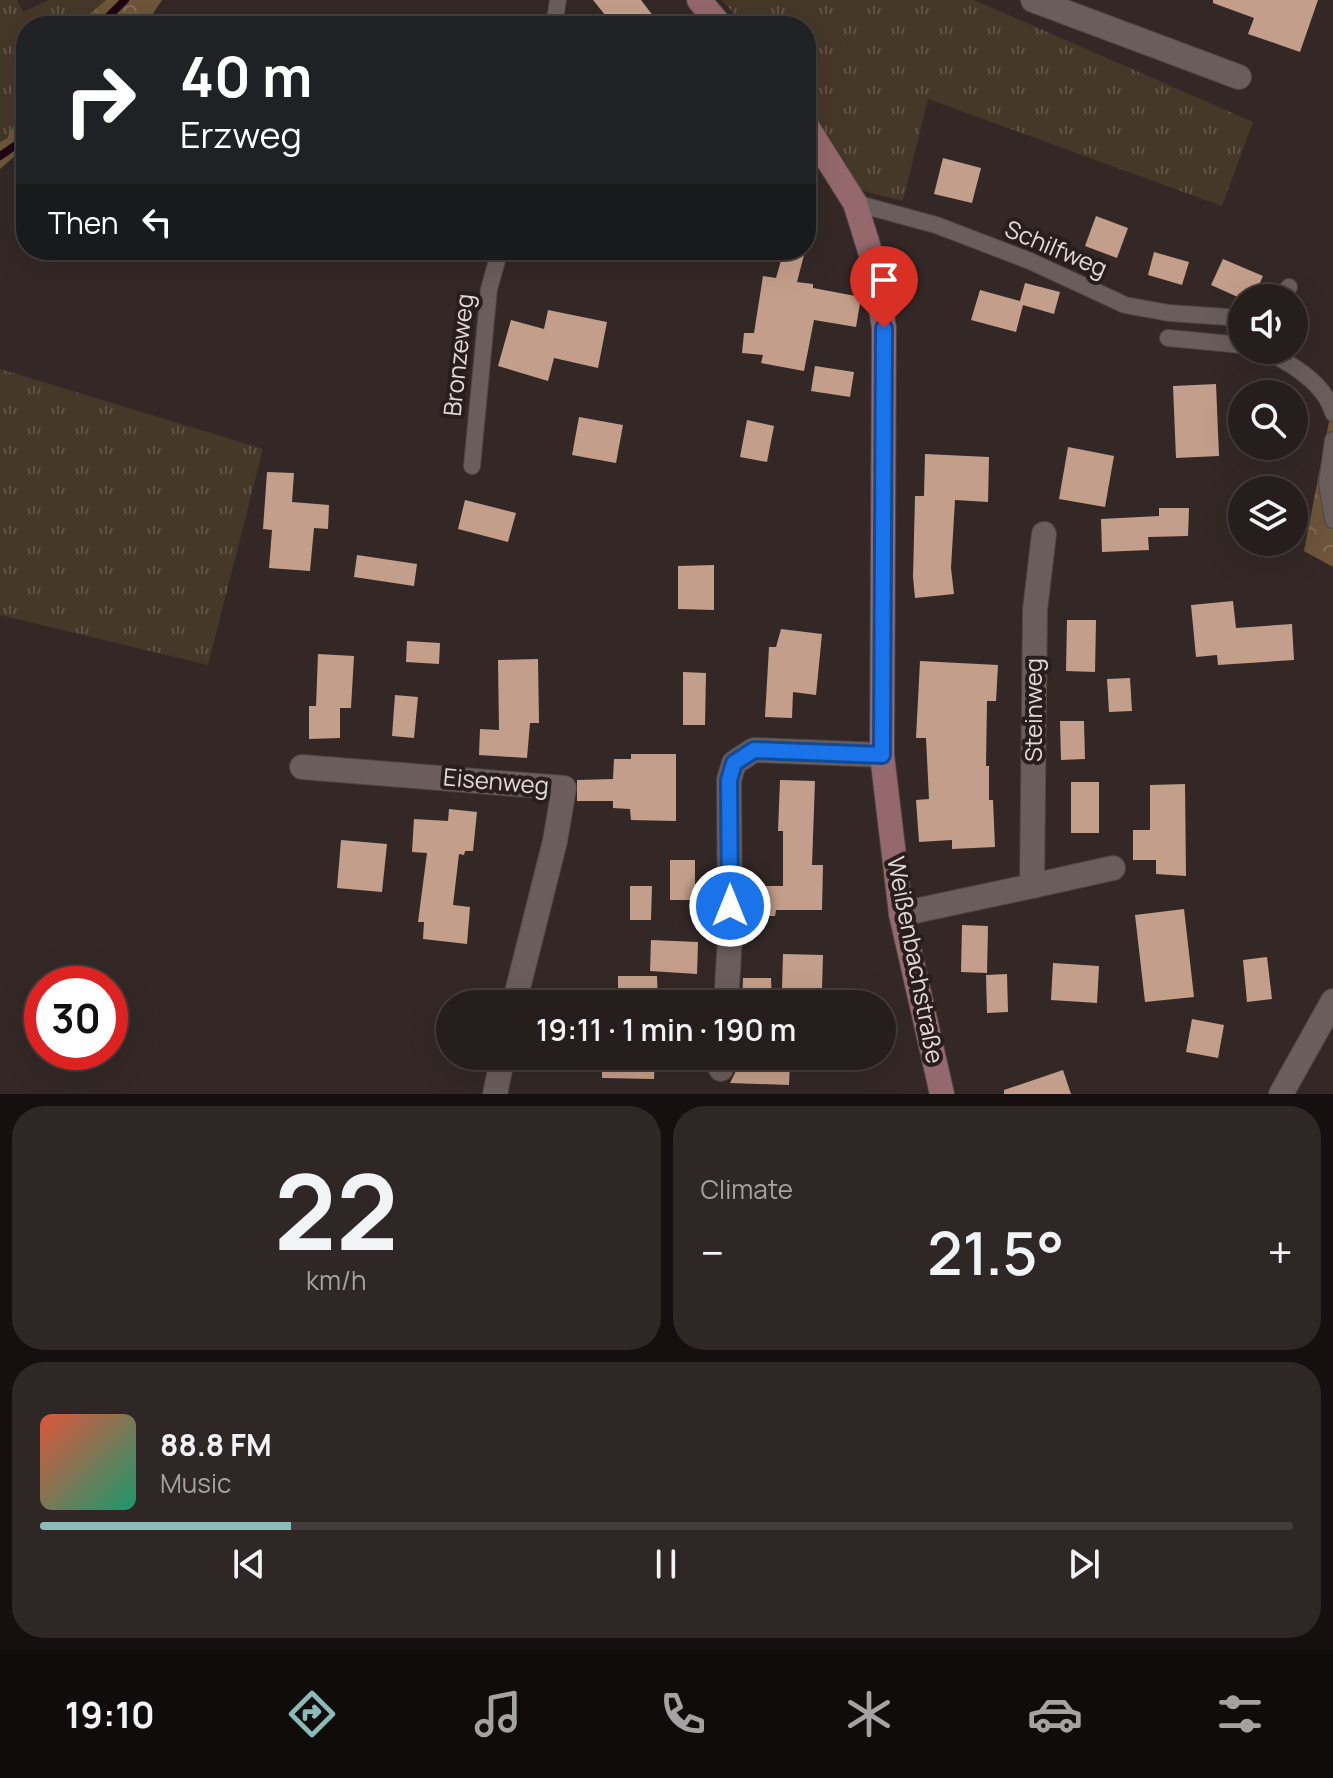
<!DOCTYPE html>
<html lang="en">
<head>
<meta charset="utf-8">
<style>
  body { margin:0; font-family:Manrope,sans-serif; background:#2e2725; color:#f1f3f6; height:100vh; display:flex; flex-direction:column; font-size:30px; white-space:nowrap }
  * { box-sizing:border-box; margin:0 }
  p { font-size:26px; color:#a4a2a3 }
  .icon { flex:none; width:44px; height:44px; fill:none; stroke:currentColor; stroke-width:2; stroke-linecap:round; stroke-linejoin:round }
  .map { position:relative; height:1094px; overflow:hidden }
  .side { display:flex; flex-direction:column; gap:12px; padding:12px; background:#15100f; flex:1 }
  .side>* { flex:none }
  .guide { position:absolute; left:16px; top:16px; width:800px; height:244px; border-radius:32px; box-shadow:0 8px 32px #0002,0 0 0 2px #423c3b; background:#202124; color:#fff; overflow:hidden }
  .buttons { position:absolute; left:1228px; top:284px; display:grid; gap:16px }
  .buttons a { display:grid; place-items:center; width:80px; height:80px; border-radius:50%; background:#261e1c; box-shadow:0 8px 32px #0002,0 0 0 2px #423c3b; font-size:40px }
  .speed { position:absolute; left:24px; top:966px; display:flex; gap:16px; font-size:40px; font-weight:700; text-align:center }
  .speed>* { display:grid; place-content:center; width:104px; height:104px; border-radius:50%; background:#261e1c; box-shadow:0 8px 32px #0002,0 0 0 2px #423c3b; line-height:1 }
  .speed .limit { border:12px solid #d22; background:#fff; color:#111 }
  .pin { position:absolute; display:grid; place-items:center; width:68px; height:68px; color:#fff; margin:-82px -34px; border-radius:50% 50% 50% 0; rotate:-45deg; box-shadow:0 0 8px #0007 }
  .pin .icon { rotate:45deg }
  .me { position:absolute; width:88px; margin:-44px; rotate:0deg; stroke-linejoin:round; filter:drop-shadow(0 0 6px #0008) }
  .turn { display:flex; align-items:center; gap:28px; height:168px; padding:0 32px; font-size:36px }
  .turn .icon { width:104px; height:104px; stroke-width:2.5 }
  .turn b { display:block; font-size:56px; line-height:68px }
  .then { display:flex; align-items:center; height:76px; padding:0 32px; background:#0003; gap:16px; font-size:30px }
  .big { font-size:60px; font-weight:600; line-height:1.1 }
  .side .tile { flex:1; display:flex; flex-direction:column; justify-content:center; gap:12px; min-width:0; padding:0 28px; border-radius:32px; background:#2e2725 }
  .side .dial { align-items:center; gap:0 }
  .dial b { font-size:104px; line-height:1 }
  .song { display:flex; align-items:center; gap:24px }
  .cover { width:96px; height:96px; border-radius:12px; background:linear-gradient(135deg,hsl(10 70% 55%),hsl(160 70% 35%)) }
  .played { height:8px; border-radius:4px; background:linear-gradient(90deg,#8bbbb9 20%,#423c3b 20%) }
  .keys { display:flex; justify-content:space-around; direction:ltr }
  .heat { display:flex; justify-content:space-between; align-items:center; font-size:44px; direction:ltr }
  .side .tiles { flex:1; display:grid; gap:12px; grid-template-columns:1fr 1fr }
  .tile:last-child { grid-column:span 2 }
  .trip { position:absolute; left:436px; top:990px; width:460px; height:80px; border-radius:40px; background:#261e1c; box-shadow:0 8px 32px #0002,0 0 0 2px #423c3b; font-weight:600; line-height:80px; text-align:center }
  .dock { display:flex; height:128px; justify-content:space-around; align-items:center; background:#0f0c0b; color:#a4a2a3 }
  .dock .icon { width:56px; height:56px }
  .dock .on { color:#8bbbb9 }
  .dock b { font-size:36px; color:#f1f3f6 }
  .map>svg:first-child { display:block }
  .grass { fill:url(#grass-tufts) }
  .forest { fill:url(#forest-crowns) }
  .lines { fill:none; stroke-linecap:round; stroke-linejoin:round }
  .stream { stroke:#1f0513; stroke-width:8 }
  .building { fill:#c39f8b }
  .lane-casing { stroke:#4e4543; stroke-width:18 }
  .street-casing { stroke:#4e4543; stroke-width:26 }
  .secondary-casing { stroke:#4e4543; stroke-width:26 }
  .lane { stroke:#6a5e5c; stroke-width:16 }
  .street { stroke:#6a5e5c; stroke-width:24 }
  .secondary { stroke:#95686d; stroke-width:24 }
  .route-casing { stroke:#114b97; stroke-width:20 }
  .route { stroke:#1a73e8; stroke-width:14 }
  .labels { text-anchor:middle; stroke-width:8; stroke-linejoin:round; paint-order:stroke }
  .street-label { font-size:24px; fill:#e1dad8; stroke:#291e1d }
</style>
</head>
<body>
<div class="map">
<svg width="1333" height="1094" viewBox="0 0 1333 1094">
  <defs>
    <pattern id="grass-tufts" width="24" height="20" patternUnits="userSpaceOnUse" patternTransform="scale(2)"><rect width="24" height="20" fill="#463828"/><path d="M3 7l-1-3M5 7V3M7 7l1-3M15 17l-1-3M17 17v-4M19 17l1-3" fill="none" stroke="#605446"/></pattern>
    <pattern id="forest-crowns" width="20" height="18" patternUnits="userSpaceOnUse" patternTransform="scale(2)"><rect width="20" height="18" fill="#6d563a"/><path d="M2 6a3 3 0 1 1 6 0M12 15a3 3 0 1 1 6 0" fill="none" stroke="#826e56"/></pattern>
  </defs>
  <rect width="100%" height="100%" fill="#332826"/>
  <g class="grass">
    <path d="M0 0H17L23 12 49 0H106L76 26H26C26 60 34 123 0 142Z"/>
    <path d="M722 0H974L1253 122 1222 206 928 99 903 201 860 190 806 108V26H745Z"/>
    <path d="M0 369 263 449 208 665 0 615Z"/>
  </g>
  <g class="forest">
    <path d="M106 0H162L145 26H76Z"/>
    <path d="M26 104V146L0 169V142L7 138Z"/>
    <path d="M1333 401V567L1304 551Z"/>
  </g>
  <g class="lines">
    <g class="stream">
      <path d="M99 26 125 0"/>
      <path d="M0 156 22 141 26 131"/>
    </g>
  </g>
  <g class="building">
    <path d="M593 0H641L661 26H614Z"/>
    <path d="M1213 0H1318L1300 52 1248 34 1254 18 1213 3Z"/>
    <path d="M943 158 981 168 972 203 934 194Z"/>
    <path d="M1096 216 1128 228 1117 258 1085 246Z"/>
    <path d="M784 250 804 255 797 282 813 284V288L861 297 856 327 814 320 804 371 761 363 763 355 742 353 744 333H754L763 276 776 278Z"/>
    <path d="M1154 252 1189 262 1182 285 1148 275Z"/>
    <path d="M1223 259 1263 276 1253 298H1240L1211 285Z"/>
    <path d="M1025 283 1060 292 1054 314 1023 305 1016 332 971 320 980 290 1020 301Z"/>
    <path d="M548 310 607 322 598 368 554 358 548 381 498 366 511 320 544 329Z"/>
    <path d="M815 366 854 372 850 397 811 391Z"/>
    <path d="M1216 384 1219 456 1176 458 1173 386Z"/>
    <path d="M579 417 623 425 616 463 572 455Z"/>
    <path d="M747 420 774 426 767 462 740 457Z"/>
    <path d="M1068 447 1114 456 1105 507 1059 499Z"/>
    <path d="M925 454 989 457 988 502 955 500 951 568 954 594 915 598 913 577 915 496H924Z"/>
    <path d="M267 472 294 473 292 502 329 505 328 529 314 528 310 571 269 568 272 530 263 529Z"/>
    <path d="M465 500 516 513 508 542 458 529Z"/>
    <path d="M1159 508H1189L1188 536 1148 537 1149 550 1102 552 1101 519 1159 516Z"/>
    <path d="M357 555 417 564 414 586 354 577Z"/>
    <path d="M714 565V610L678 609V566Z"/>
    <path d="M1233 601 1236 628 1292 624 1294 660 1218 665 1217 655 1196 657 1191 605Z"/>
    <path d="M1067 620H1096L1095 672 1066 671Z"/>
    <path d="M781 629 822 634 816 695 793 692 792 718 765 717 769 647H776Z"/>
    <path d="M407 641 440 643 439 664 406 662Z"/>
    <path d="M318 654 354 656 351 708H340V738L309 739V706H316Z"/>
    <path d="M538 659 539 723H530L527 758 479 755 480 729 499 730 498 660Z"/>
    <path d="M920 661 998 665 996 701H987L986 766H989V800H993L995 847 952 849V840L919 842 916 800 929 799 926 738H916Z"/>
    <path d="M683 672 706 673 705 725H683Z"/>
    <path d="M1130 678 1132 711 1109 712 1107 679Z"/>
    <path d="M395 695 418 697 414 738 392 736Z"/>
    <path d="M1060 721H1084L1085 759 1061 760Z"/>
    <path d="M631 754H676V821L631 820 630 809 613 808V801H577V780L613 779 614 759H631Z"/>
    <path d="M780 780 815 781 812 865H823L822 910H776L775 916H745V886H783V831H778Z"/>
    <rect x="1071" y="782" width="28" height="51"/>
    <path d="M1185 784 1186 876 1156 874V860H1133V830H1150V785Z"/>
    <path d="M449 809 477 812 473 851H465L464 855 459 854 453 905 470 907 467 944 423 939 424 922H418L427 853 412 852 414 819 448 821Z"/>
    <path d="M341 840 387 844 382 892 337 888Z"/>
    <rect x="670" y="860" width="25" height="40"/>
    <path d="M630 886H652L651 920H630Z"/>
    <path d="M1184 909 1194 997 1145 1002 1135 915Z"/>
    <path d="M962 925 988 926 987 973 961 972Z"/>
    <path d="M651 940 698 942 697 974 650 971Z"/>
    <path d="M783 954 823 955 822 989 782 988Z"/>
    <path d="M1267 957 1272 999 1247 1002 1243 960Z"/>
    <path d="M1053 963 1099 966 1097 1003 1051 1000Z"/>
    <path d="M1007 974 1008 1012 987 1013 986 975Z"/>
    <path d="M618 976H657L658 1003H618Z"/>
    <path d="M743 978H771L772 1003 742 1004Z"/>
    <path d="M1192 1019 1224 1025 1218 1058 1186 1052Z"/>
    <path d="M602 1056H655L654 1079 602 1078Z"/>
    <path d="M737 1060 790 1061 789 1085 730 1083 736 1071Z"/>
    <path d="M1063 1070 1071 1094H1004V1090Z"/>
  </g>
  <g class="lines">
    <defs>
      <g id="lane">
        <path d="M554 26 558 0"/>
        <path d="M855 203 936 225 1030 261 1125 305 1169 313 1242 318"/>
        <path d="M1279 298 1289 287"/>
        <path d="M1168 338 1242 345"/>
        <path d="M1264 350C1290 363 1325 383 1333 413"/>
        <path d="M1333 440 1327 484 1333 520"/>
        <path d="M472 466 489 289 500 250"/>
      </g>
      <g id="street">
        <path d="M1033 0 1239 77"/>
        <path d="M302 767 564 788 555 841 514 1004"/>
        <path d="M1032 886 1113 868"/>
        <path d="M901 914 1032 886 1035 610 1044 534"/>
        <path d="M726 1004 730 938 729 780 734 763 754 750 882 755"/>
        <path d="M721 1069 722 1056"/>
        <path d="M495 1094 503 1056"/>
        <path d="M1281 1094 1333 1001"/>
      </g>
      <g id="secondary">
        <path d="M699 0 721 26"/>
        <path d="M806 125 855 203 874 264 884 328 882 755 901 914 942 1094"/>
      </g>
    </defs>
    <use href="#lane" class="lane-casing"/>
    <use href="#street" class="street-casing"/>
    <use href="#secondary" class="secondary-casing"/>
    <use href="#lane" class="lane"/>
    <use href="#street" class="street"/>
    <use href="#secondary" class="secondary"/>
  </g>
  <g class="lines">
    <defs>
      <path id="route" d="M730 906 729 780 734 763 754 750 882 755 884 328"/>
    </defs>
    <use href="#route" class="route-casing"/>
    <use href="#route" class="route"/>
  </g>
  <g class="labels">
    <g class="street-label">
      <text transform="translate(1056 249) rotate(23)" y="8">Schilfweg</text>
      <text transform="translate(459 355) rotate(-84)" y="8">Bronzeweg</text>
      <text transform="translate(1034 710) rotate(-90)" y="8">Steinweg</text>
      <text transform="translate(496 782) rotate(5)" y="8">Eisenweg</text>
      <text transform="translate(915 960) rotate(79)" y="8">Weißenbachstraße</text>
    </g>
  </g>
</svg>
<div class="buttons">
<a><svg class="icon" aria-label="sound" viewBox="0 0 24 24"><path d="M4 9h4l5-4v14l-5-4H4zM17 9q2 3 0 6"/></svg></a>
<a><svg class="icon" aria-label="search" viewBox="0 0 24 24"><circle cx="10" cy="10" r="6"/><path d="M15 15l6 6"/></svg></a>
<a><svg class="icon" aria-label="layers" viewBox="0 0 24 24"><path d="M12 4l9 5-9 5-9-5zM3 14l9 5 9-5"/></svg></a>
</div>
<div class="speed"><div class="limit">30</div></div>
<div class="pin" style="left:884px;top:328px;background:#d93025"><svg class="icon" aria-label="arrive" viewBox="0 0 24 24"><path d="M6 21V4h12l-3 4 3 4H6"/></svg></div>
<svg class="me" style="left:730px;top:906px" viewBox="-20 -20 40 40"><circle r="17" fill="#1a73e8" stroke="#fff" stroke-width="3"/><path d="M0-11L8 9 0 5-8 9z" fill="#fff"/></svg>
<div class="trip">19:11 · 1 min · 190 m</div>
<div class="guide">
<div class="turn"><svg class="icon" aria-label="right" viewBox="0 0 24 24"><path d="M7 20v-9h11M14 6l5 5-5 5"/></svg><div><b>40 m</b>Erzweg</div></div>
<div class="then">Then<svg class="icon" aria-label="left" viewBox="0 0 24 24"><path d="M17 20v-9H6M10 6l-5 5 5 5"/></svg></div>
</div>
</div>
<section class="side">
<div class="tiles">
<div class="tile dial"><b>22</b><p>km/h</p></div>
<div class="tile"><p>Climate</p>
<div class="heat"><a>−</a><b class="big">21.5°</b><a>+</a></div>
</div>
<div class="tile">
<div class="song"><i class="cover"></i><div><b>88.8 FM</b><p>Music</p></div></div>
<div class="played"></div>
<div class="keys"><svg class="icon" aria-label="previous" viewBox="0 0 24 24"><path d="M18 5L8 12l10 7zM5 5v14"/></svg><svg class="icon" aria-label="pause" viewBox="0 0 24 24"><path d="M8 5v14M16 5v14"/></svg><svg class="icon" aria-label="next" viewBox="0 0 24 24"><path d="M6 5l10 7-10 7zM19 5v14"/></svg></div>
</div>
</div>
</section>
<nav class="dock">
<b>19:10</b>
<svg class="icon on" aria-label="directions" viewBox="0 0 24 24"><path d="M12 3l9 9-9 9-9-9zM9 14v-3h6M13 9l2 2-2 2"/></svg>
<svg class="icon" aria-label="music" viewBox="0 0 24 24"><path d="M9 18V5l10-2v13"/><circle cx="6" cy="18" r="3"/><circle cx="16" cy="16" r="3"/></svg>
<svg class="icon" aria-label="phone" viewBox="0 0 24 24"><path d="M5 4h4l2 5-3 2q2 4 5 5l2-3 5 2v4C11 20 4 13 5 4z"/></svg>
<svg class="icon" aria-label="climate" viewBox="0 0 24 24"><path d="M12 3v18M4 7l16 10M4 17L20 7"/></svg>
<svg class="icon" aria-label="car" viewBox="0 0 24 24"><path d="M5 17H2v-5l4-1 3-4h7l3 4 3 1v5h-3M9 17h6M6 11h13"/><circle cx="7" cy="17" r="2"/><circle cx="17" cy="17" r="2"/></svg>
<svg class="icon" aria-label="filters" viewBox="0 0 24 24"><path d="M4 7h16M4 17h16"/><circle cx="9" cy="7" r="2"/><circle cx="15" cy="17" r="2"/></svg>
</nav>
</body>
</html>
